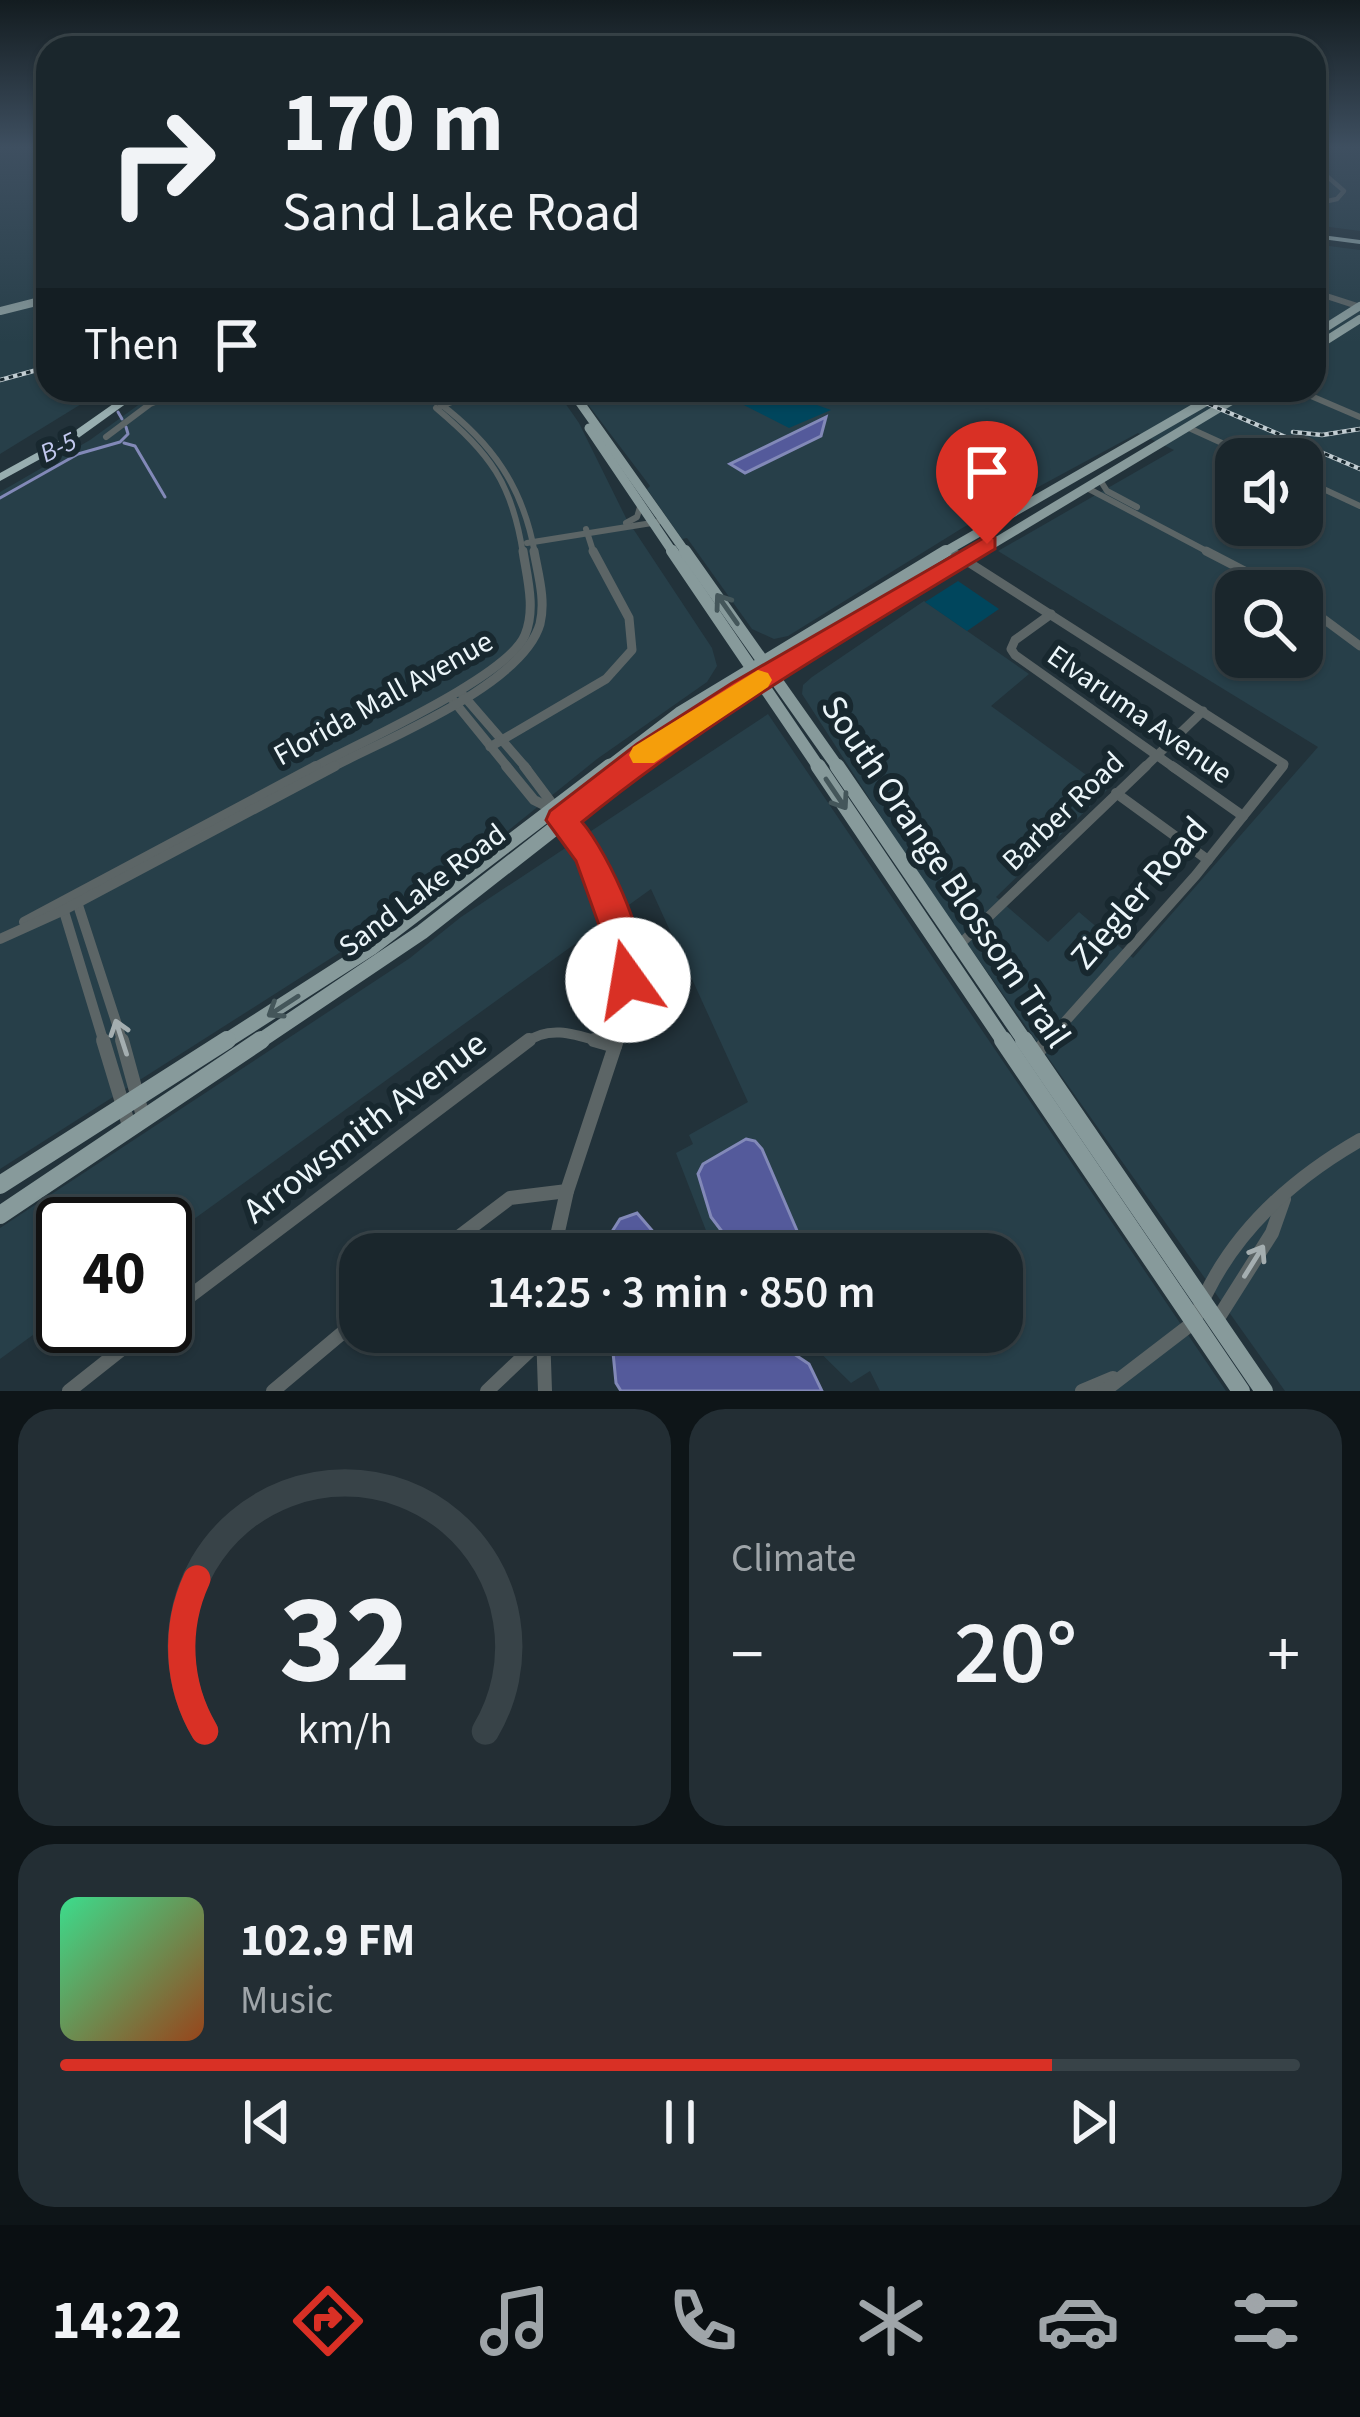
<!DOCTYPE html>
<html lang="en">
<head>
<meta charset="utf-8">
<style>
  body { margin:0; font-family:"Source Sans 3",sans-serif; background:#232e34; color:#f1f3f6; height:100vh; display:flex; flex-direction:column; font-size:45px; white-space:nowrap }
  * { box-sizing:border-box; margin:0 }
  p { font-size:39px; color:#9fa5a9 }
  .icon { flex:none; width:66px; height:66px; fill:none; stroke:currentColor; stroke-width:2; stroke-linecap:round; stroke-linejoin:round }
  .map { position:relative; height:1391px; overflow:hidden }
  .drawer { display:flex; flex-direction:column; gap:18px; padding:18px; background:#0e1518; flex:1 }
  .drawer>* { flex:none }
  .guide { position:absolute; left:36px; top:36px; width:1290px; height:366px; border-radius:36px; box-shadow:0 3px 9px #0004,0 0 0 3px #384348; background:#1a262c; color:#f1f3f6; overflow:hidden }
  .tools { position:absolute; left:1215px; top:438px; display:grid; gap:24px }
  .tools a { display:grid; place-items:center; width:108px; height:108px; border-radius:24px; background:#1a262c; box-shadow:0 3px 9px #0004,0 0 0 3px #384348; font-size:60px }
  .speed { position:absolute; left:36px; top:1197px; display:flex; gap:24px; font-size:60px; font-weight:700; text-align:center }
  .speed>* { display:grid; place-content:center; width:156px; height:156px; border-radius:50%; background:#1a262c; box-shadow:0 3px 9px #0004,0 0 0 3px #384348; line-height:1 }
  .speed .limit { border:6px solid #111; border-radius:18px; background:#fff; color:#111 }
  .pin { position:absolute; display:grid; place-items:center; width:102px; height:102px; color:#fff; margin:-123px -51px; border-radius:50% 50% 50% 0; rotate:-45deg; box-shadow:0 0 12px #0007 }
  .pin .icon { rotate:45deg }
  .me { position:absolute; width:132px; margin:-66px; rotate:347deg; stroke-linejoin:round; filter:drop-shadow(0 0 9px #0008) }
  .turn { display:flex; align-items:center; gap:42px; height:252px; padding:0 48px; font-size:54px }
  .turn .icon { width:156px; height:156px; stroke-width:2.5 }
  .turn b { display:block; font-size:84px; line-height:102px }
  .then { display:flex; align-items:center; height:114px; padding:0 48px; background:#0003; gap:24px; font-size:45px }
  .big { font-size:90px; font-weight:600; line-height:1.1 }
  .drawer .widget { flex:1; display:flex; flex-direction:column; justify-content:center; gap:18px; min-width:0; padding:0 42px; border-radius:36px; background:#232e34 }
  .drawer .dial { align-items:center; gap:0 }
  .dial svg { height:312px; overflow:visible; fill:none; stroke:#384348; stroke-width:7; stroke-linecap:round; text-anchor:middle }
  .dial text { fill:#f1f3f6; stroke:none }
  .song { display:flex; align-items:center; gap:36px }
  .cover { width:144px; height:144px; border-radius:18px; background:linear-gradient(135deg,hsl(150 70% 55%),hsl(20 70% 35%)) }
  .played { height:12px; border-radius:6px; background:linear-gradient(90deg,#d93025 80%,#384348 80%) }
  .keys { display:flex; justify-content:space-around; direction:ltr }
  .heat { display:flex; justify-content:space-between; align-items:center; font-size:66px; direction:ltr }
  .drawer .tiles { flex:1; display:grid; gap:18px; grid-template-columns:1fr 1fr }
  .widget:last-child { grid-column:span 2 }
  .trip { position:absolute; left:339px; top:1233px; width:684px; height:120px; border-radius:36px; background:#1a262c; box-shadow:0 3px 9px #0004,0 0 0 3px #384348; font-weight:600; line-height:120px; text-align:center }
  .menu { display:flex; height:192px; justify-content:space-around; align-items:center; background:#0a0f12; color:#9fa5a9 }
  .menu .icon { width:84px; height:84px }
  .menu .on { color:#d93025 }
  .menu b { font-size:54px; color:#f1f3f6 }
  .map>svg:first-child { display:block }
  .built { fill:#273f49; fill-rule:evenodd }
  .green { fill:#00465d }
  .water { fill:#545a9b; stroke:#8289b8; stroke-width:3 }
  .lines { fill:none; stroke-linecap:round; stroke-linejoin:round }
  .stream { stroke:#8289b8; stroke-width:3 }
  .minor-far4 { stroke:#5c6566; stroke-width:4.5 }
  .minor-far3 { stroke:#5c6566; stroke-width:6 }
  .minor-far2 { stroke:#5c6566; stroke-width:9 }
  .minor-far1 { stroke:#5c6566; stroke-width:10 }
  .minor { stroke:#5c6566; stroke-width:14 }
  .major-far4 { stroke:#879a9b; stroke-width:8 }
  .major-far3 { stroke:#879a9b; stroke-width:9 }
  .major-far2 { stroke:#879a9b; stroke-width:12 }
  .major-far1 { stroke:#879a9b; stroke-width:15 }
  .major { stroke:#879a9b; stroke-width:18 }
  .highway { fill:#98aeb0; fill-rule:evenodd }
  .rail-casing { stroke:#c1ccd1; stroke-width:4.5 }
  .rail { stroke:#18282f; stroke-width:3; stroke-dasharray:4.5; stroke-linecap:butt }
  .oneway { stroke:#44565a }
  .oneway2 { stroke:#a4aeb0 }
  .route { fill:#d93025; stroke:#8d1f18; stroke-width:3 }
  .slow { fill:#f59e0b }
  .labels { text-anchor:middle; stroke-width:12; stroke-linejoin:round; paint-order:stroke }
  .far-water-label { font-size:27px; font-style:italic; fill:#c2c8ee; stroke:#18282f }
  .street-label { font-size:30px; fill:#ecf6fa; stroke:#18282f }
  .near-street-label { font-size:36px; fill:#ecf6fa; stroke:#18282f }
</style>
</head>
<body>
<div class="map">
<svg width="1360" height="1391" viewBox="0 0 1360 1391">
  <rect width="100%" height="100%" fill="#22323a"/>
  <g class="built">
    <path d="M1314 147H1360V231L1314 225Z"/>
    <path d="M0 148H48V390H104L0 454Z"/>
    <path d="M1314 244 1360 250V1391H1285L922 880 802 694 803 685 812 677 924 601 1029 674 991 706 1107 790 996 897 1048 942 1079 912 1133 958 1318 747 998 551 1174 450 1138 433 964 527 788 636 774 639 752 629 687 538 682 539 647 489 650 486 577 390H1314ZM1236 459H1302V525H1236ZM1236 591H1302V657H1236Z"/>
    <path d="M159 390H556L579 423 626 518 712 648 717 666 707 682 597 759 468 863 372 932 0 1169V492L90 440Z"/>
    <path d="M768 714 1226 1391H880L870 1371 851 1383 799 1332H1002V1254H721L712 1246 676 1153 693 1144 689 1135 748 1102 651 889 165 1240V1224H63V1313L0 1359V1228L410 958 461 917Z"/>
  </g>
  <g class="green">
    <path d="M714 390H850L836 397 808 395 803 400 831 410 789 428Z"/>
    <path d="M958 581 999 609 967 631 925 602Z"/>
  </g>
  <g class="water">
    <path d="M826 417 821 436 745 473 730 464Z"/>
    <path d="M746 1139 755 1141 762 1149 807 1254H739L711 1217 698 1174 703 1164Z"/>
    <path d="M637 1213 669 1250 671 1254H613L608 1238 620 1219Z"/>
    <path d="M611 1332H761L809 1364 822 1391H621L616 1383Z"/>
  </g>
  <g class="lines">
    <g class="stream">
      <path d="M106 393 109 397"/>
      <path d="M118 412 122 419"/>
      <path d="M124 443 135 446 165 497"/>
      <path d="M0 498 78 454 120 442 128 434 126 427"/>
    </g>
    <path class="minor-far4" d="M1314 165 1344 191 1337 199 1314 204"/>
    <g class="minor-far3">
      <path d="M1314 292 1360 307"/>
      <path d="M1297 390 1360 417"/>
      <path d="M438 402C492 443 523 486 535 554"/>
      <path d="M441 406 485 390"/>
      <path d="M436 408C490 454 512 482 523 554"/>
      <path d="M1189 428 1257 459"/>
      <path d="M106 437 150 404 186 390"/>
      <path d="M1302 479 1360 506"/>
      <path d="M1100 480 1107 491 1137 507"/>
      <path d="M1087 488 1212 554"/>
      <path d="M626 523 637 517 640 507"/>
      <path d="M586 529 594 554"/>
      <path d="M527 543 658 522"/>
      <path d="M949 549 956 554"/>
    </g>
    <g class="minor-far2">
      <path d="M951 551 1284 764 1280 769"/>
      <path d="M1206 551 1283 591"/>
      <path d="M1302 603 1360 646"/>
      <path d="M1051 614 1015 640 1011 649 1015 655 1176 769"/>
      <path d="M462 694 527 769"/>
      <path d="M452 699 509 769"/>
      <path d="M490 747 606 679 632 650 629 618 593 551"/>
      <path d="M311 769C356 744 508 677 525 635 536 609 527 577 523 551"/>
      <path d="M329 769C385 739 522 686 540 624 546 600 538 574 534 551"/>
      <path d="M1143 769 1203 711"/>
    </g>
    <g class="minor-far1">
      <path d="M506 766 534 800 552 809"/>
      <path d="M524 766 589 853 622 942 629 979 626 1013 616 1043"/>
      <path d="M1172 766 1243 816"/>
      <path d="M1116 793 1208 860"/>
      <path d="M77 902 123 1043"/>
      <path d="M62 905 104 1043"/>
      <path d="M24 922 316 766"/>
      <path d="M0 939 62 911 335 766"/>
      <path d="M957 947 1146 766"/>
      <path d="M525 1043C550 1024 577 1035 604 1043"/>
      <path d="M1046 1043 1196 875 1283 766"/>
    </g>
    <g class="minor">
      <path d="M103 1040 130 1129"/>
      <path d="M122 1040 144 1120"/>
      <path d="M594 1040 615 1046"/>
      <path d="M1033 1057 1048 1040"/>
      <path d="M436 1254 510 1198 567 1191"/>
      <path d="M553 1254 567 1191 617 1040"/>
      <path d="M165 1315 529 1040"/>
      <path d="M1217 1320 1272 1233 1284 1199"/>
      <path d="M1194 1322C1224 1240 1285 1183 1360 1140"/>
      <path d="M543 1332 545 1391"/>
      <path d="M69 1391 151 1326"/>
      <path d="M273 1391 360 1318"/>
      <path d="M487 1391 542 1339"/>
      <path d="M1082 1391 1113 1378"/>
      <path d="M1104 1391 1194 1322"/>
    </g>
    <g class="major-far4">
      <path d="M0 311 48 299"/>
      <path d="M1314 335 1360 306"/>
      <path d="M1314 348 1360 319"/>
    </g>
    <g class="major-far3">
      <path d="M571 390 687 554"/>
      <path d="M589 428 674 554"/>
      <path d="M941 554 1226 390"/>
      <path d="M976 554 1249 390"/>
    </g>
    <g class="major-far2">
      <path d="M672 551 820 769"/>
      <path d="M685 551 839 769"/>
      <path d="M606 769 679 713 946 551"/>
      <path d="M630 769 672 736 981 551"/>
    </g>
    <g class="major-far1">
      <path d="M818 766 1005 1043"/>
      <path d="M837 766 1026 1043"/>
      <path d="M223 1043 371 948 610 766"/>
      <path d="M257 1043 422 932 634 766"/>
    </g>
    <g class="major">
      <path d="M1003 1040 1241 1391"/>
      <path d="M1024 1040 1264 1391"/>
      <path d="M0 1185 227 1040"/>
      <path d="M0 1215 261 1040"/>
    </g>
    <g class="highway">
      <path d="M1314 234 1360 240V244L1314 238Z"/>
      <path d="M133 390H145L77 439 0 481V473L69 435Z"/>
    </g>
    <defs>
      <g id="rail">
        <path d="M0 380 48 367"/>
        <path d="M1176 390 1360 469"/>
        <path d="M1293 432 1322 435 1360 429"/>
      </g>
    </defs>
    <use href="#rail" class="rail-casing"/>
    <use href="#rail" class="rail"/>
  </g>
  <defs><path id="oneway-shaft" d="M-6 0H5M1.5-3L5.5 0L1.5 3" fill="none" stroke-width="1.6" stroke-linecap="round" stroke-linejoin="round" transform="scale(3)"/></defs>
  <g class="oneway">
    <use href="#oneway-shaft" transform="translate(727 609) rotate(-125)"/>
    <use href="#oneway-shaft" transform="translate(836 794) rotate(56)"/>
    <use href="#oneway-shaft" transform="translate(283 1006) rotate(147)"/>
  </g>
  <g class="oneway2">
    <use href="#oneway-shaft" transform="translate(121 1037) rotate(-108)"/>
    <use href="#oneway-shaft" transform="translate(1254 1261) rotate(-58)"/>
  </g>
  <linearGradient id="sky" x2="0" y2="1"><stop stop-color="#131c20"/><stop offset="0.43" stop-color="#3e4f60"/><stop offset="1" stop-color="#3e4f60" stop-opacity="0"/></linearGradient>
  <rect width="1360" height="342" fill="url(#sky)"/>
  <path class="route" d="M987 536 995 538V549C854 635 711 717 582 822 608 852 657 955 641 992L628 997 616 992 605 942 576 861 546 820 550 811 637 744 732 683Z"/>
  <path class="slow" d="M758 670 768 673 772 680 768 687 654 763H633L629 755 633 747Z"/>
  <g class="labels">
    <g class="far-water-label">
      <text transform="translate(58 447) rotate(-26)" y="9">B-5</text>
    </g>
    <g class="street-label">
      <text transform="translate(383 698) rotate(-29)" y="10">Florida Mall Avenue</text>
      <text transform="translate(1140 714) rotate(35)" y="10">Elvaruma Avenue</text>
      <text transform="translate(1063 811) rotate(-44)" y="10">Barber Road</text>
      <text transform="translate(422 890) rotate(-37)" y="10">Sand Lake Road</text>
    </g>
    <g class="near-street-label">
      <text transform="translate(947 871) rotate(56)" y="13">South Orange Blossom Trail</text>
      <text transform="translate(1138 892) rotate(-49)" y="13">Ziegler Road</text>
      <text transform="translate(364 1126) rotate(-37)" y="13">Arrowsmith Avenue</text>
    </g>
  </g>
</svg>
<div class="tools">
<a><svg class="icon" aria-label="sound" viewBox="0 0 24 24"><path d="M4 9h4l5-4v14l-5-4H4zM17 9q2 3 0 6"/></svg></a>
<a><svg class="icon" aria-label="search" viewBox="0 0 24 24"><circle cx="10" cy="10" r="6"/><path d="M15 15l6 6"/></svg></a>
</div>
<div class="speed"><div class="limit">40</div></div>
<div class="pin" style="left:987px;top:544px;background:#d93025"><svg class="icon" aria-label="arrive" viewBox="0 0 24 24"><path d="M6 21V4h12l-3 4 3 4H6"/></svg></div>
<svg class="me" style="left:628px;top:980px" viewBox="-20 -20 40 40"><circle r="19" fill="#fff"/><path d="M0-13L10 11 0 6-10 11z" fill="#d93025"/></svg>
<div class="trip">14:25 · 3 min · 850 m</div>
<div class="guide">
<div class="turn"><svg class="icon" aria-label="right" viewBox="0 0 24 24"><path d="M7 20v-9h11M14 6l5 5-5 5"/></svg><div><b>170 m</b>Sand Lake Road</div></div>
<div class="then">Then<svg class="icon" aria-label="arrive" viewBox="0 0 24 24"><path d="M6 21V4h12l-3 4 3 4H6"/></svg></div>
</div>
</div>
<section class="drawer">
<div class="tiles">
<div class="widget dial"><svg viewBox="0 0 100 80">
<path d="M14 69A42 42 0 1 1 86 69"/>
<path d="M14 69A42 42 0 0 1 12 30" stroke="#d93025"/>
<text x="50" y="56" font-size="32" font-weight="700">32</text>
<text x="50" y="72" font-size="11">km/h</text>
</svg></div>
<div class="widget"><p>Climate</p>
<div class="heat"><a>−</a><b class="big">20°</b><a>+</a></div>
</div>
<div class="widget">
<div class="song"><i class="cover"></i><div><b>102.9 FM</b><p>Music</p></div></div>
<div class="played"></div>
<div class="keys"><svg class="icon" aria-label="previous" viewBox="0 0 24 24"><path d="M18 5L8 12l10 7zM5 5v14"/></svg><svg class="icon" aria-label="pause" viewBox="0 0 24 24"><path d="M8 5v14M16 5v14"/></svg><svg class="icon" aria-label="next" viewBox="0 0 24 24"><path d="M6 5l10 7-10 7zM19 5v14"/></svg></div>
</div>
</div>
</section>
<nav class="menu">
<b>14:22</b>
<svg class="icon on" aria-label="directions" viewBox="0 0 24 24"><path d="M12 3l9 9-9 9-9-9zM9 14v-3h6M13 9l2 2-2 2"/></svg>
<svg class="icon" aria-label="music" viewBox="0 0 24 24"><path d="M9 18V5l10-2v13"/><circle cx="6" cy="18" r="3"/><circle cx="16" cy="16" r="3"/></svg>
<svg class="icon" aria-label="phone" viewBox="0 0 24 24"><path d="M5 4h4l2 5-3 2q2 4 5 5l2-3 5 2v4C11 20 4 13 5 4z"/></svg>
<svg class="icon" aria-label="climate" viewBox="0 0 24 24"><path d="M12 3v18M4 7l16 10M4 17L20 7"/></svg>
<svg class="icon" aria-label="car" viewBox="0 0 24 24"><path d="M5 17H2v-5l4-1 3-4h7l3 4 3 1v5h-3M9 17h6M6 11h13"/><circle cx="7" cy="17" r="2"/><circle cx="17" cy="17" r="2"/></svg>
<svg class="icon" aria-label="filters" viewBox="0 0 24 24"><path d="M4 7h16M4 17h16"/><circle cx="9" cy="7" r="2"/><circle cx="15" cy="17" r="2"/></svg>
</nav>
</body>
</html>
